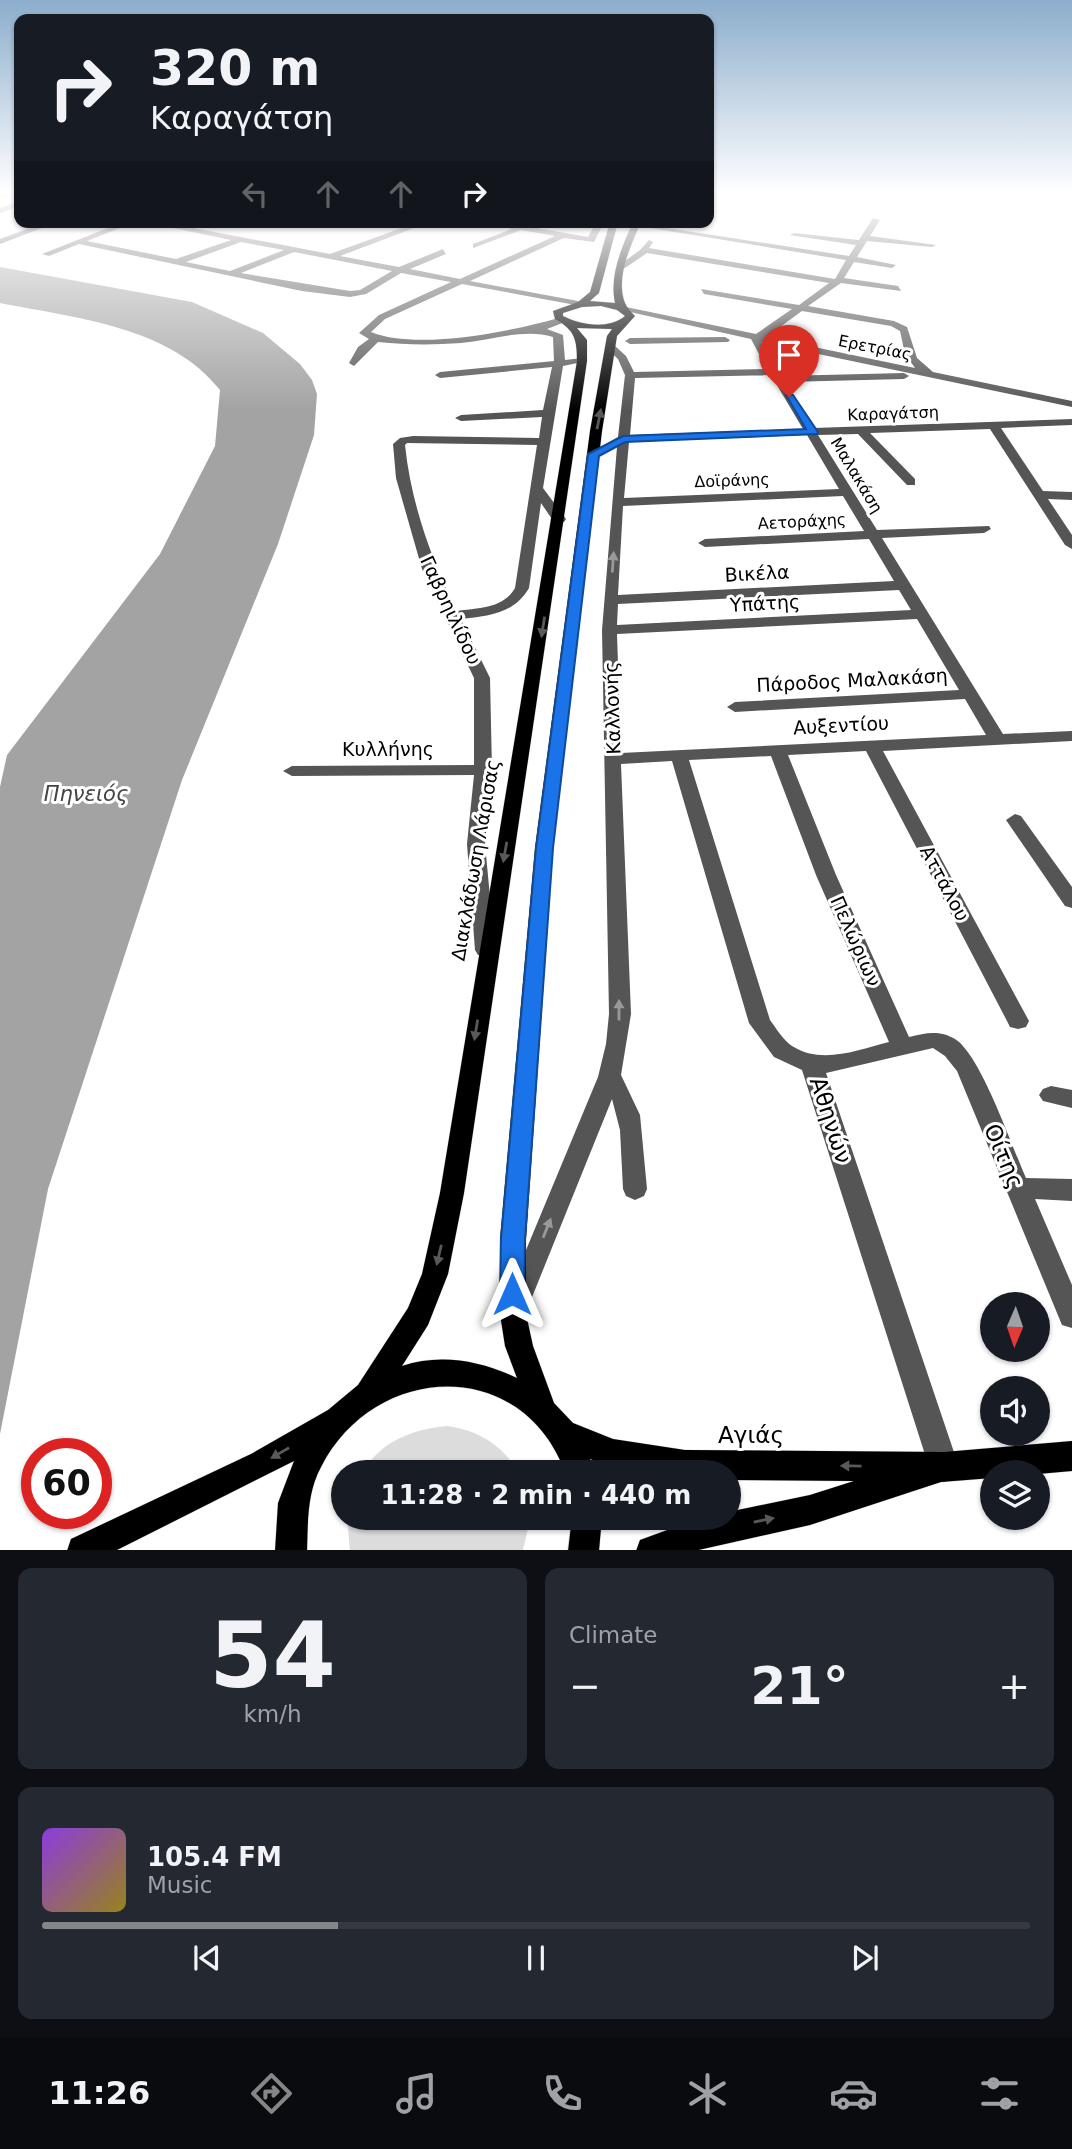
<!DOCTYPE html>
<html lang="en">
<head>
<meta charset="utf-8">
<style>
  body { margin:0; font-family:"DejaVu Sans",sans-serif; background:#242831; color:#f1f3f6; height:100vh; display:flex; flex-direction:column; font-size:26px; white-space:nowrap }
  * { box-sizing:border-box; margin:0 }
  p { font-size:23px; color:#9ea1a6 }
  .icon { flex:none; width:38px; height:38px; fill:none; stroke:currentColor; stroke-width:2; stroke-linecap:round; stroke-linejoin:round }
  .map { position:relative; height:1550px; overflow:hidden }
  .drawer { display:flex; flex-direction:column; gap:18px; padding:18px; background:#0d0f14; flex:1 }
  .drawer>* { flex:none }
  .hud { position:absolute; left:14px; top:14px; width:700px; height:214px; border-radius:14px; box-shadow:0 2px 5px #0004; background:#171b24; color:#f1f3f6; overflow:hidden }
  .needle { width:46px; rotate:182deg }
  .controls { position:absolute; left:980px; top:1292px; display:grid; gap:14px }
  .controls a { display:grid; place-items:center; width:70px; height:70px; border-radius:50%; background:#171b24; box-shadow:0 2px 5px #0004; font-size:35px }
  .speed { position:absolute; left:21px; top:1438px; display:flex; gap:14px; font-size:35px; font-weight:700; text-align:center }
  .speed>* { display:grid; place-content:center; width:91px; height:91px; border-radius:50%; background:#171b24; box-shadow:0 2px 5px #0004; line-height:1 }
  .speed .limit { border:10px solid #d22; background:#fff; color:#111 }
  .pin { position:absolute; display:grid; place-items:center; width:60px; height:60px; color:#fff; margin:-72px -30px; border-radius:50% 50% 50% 0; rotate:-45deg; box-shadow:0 0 7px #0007 }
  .pin .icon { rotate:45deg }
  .me { position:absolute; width:77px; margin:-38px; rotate:0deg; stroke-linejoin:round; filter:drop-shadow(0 0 5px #0008) }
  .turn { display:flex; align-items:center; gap:24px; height:147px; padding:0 21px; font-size:32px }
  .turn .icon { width:91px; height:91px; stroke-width:2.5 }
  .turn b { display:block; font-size:49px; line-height:60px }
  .lanes { display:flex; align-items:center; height:66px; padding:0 21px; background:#0003; justify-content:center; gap:35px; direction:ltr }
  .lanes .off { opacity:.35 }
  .big { font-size:52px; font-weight:600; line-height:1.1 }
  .drawer .widget { flex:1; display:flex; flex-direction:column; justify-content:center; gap:10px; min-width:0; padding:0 24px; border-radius:14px; background:#242831 }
  .drawer .dial { align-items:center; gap:0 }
  .dial b { font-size:91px; line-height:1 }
  .song { display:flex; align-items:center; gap:21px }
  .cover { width:84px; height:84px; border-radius:10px; background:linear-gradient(135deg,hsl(270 70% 55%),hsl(50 70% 35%)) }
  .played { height:7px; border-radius:4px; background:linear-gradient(90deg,#858687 30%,#363941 30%) }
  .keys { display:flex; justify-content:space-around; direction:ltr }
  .heat { display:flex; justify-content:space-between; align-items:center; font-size:38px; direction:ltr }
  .drawer .tiles { flex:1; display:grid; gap:18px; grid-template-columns:1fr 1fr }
  .widget:last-child { grid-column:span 2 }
  .trip { position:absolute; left:331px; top:1460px; width:410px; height:70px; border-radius:35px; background:#171b24; box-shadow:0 2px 5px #0004; font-weight:600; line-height:70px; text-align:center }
  .menu { display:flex; height:112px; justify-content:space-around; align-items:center; background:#090b0e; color:#9ea1a6 }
  .menu .icon { width:49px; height:49px }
  .menu .on { color:#858687 }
  .menu b { font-size:32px; color:#f1f3f6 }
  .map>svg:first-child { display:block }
  .green { fill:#dcdcdc }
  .water { fill:#a3a3a3 }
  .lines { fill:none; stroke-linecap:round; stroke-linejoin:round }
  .major-casing { stroke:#dbdbdb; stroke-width:1 }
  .minor { fill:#555; fill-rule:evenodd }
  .major { fill:#000; fill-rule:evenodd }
  .oneway { fill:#595959 }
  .oneway2 { fill:#999 }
  .route { fill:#1a73e8; stroke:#114b97; stroke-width:2 }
  .labels { text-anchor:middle; stroke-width:6; stroke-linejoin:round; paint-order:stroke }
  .far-street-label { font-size:16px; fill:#000; stroke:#fff }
  .street-label { font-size:19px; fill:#000; stroke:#fff }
  .water-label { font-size:21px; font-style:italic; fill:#444; stroke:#fff }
  .near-street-label { font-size:23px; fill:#000; stroke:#fff }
</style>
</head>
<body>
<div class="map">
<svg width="1072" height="1551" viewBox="0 0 1072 1551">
  <rect width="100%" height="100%" fill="#fff"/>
  <g class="green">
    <path d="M447 1426C480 1431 500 1444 519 1472H363C380 1441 414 1429 447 1426Z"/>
    <path d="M347 1517H530V1520L523 1550 350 1551Z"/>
  </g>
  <path class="water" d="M0 267 192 302 263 333 300 364 312 380 317 394 314 435 278 544 182 780 48 1189 0 1434V787L7 755 160 554 215 446 220 390C170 326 75 318 0 303Z"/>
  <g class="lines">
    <defs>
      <g id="major">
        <path d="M610 222H618L599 293 590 301 615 303C609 275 622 247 633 222H641C631 245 615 278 625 303 627 308 631 312 635 316L617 336 602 431 553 848 526 1239V1314L533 1346 554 1403 573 1423 613 1439 685 1450 944 1452 1072 1441V1471L1038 1474 992 1472V1478L941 1482 810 1525 694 1551H636L640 1540 700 1518 728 1517V1512L810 1495 854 1481 728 1480V1472C681 1472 634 1477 590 1459L595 1472H565C522 1356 375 1362 321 1467 307 1493 308 1521 307 1551H275L278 1503 294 1461 115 1551H67L71 1539 251 1454 328 1410 358 1385 408 1308 422 1274 440 1193 577 361C577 340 575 330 555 319L553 311 578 302 590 292ZM601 306 617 310 625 316C608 330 581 325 563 316V313L582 307ZM577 328 612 329 607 336 590 431 535 848 500 1239V1314L505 1346 517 1378C481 1361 441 1353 402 1366L428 1325 448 1274 464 1193 587 361V340Z"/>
        <path d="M572 1517H602L599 1551H568Z"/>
      </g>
    </defs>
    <use href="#major" class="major-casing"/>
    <g class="minor">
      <path d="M0 194H11L0 198Z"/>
      <path d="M16 202H19V206L0 213V208Z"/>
      <path d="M873 218 880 220 870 236 936 245 932 247 867 241 857 257 896 265 892 268 854 262 844 278 898 286 901 291 841 283 808 306 894 321 907 327 917 358 933 372 1072 401V407L761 342 782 376 904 373 909 376 904 379 785 382 814 428 1072 419V425L1001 428 1043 491 1072 492V500L1048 499 1072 535V549L1065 545 990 429 870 433 915 479V485H907L858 434 818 435 877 530 989 526 991 529 984 533 882 538 1003 734 1072 731V741L883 751 1029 1021 1026 1027 1018 1029 1010 1027 1007 1021 866 751 788 755 836 875 909 1037C926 1033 939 1030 955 1039 981 1055 1012 1147 1026 1178L1072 1179V1201L1035 1199 1072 1285V1328L1062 1325 957 1071 945 1056 933 1048 826 1073 959 1467 954 1477 944 1482 934 1477 929 1467 802 1070 774 1057 749 1023 672 761 621 764 631 1014 621 1075 640 1115 647 1189 644 1196 635 1200 626 1196 623 1189 620 1130 612 1099 526 1312 517 1315 508 1312 504 1303 598 1077 606 1044 609 1014 602 630 617 447 598 457 588 454 618 437 625 375 618 359 605 347 614 345 626 356 634 372 767 369 751 339 621 310 626 307 756 334 792 309 704 294 701 289 799 305 829 283 647 253 625 268 618 266 640 250 649 240 653 242 649 248 835 279 846 260 650 228 654 226 849 256 856 245 790 235 794 233 859 240ZM802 311 891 326 900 331 905 354 915 368 766 337ZM771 375 803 429 630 435 635 378ZM807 435 839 489 624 498 629 442ZM843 496 864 531 705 539 698 543 705 547 869 539 894 581 618 595 623 506ZM899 590 911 610 617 625 618 604ZM917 619 959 690 735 702 727 707 735 712 965 699 986 735 621 753 617 634ZM771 756 816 875 889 1042C857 1050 822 1065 792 1046 783 1040 776 1028 770 1020L689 760Z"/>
      <path d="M46 222H58L0 244V239Z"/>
      <path d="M123 222H135L87 241 176 259 231 240 144 222H162L330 254 418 222H430L340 256 399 267 443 249 446 254 410 269 460 279 555 236 521 230 473 248V244L512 229 484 222H503L588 237 596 222H604L594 242 564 238 470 281 578 301 583 304 581 306 462 284 385 319 371 332C417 351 514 331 562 317L565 318V322L547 329 563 335 565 360 582 358 587 361 563 366 543 488 566 519 564 522H554L541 503 529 588C514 614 488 616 461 619L490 678 492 770 485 844 495 950 492 955H478L475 950 467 844 474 775 292 776 283 771 292 766 474 765V678L422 569 396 478 393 444 400 438 413 436 539 438 542 417 461 421 455 418 461 415 543 410 552 367 440 378 435 375 440 372 554 361 553 337C525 328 492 340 461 343 433 345 406 345 378 342L354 366 349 363 358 347 369 339 359 333 379 315 451 282 401 273 366 294 350 297 302 291 79 244 49 256 42 254ZM241 242 284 250 230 271 186 262ZM294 252 392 271 360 290 350 291 241 273ZM407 443 537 445 515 588C503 609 478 608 457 611 431 559 411 503 405 445Z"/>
      <path d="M725 337 730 340 728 342 630 344 625 341 630 338Z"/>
      <path d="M1015 814 1021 816 1072 887V908L1065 906 1006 820Z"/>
      <path d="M1051 1086 1072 1090V1108L1043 1101 1039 1095 1043 1089Z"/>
    </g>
    <use href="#major" class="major"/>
  </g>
  <defs><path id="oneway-solid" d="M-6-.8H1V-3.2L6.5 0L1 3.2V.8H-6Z" transform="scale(1.75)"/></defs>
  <g class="oneway">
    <use href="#oneway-solid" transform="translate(599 419) rotate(-79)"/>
    <use href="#oneway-solid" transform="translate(543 627) rotate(99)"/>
    <use href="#oneway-solid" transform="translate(505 852) rotate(100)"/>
    <use href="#oneway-solid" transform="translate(476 1030) rotate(99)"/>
    <use href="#oneway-solid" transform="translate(439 1255) rotate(103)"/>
    <use href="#oneway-solid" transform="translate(280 1453) rotate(150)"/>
    <use href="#oneway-solid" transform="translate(851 1466) rotate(-179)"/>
    <use href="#oneway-solid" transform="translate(764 1520) rotate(-12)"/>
  </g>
  <g class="oneway2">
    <use href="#oneway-solid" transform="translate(613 562) rotate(-86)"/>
    <use href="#oneway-solid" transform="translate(619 1010) rotate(-90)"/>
    <use href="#oneway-solid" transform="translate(547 1228) rotate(-68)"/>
  </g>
  <linearGradient id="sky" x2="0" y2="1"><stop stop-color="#8cadcc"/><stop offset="0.47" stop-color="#fff"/><stop offset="1" stop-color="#fff" stop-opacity="0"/></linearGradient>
  <rect width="1072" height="411" fill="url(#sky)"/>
  <path class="route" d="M786 395H793L818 432 817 434 625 442 599 456 553 848 525 1239 524 1294 520 1302 512 1305 503 1302 500 1294 501 1239 536 848 588 454 623 436 806 429Z"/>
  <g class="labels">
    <g class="far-street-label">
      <text transform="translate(875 347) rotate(11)" y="6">Ερετρίας</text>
      <text transform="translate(893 413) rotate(-2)" y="6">Καραγάτση</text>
      <text transform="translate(857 475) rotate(59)" y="6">Μαλακάση</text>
      <text transform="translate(732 480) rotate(-2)" y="6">Δοϊράνης</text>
      <text transform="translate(802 521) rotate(-3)" y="6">Αετοράχης</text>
    </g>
    <g class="street-label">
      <text transform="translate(757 573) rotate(-3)" y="7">Βικέλα</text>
      <text transform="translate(765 603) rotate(-3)" y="7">Υπάτης</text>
      <text transform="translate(451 610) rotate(65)" y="7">Γαβρηιλίδου</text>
      <text transform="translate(852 680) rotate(-3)" y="7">Πάροδος Μαλακάση</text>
      <text transform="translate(612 708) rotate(-92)" y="7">Καλλoνής</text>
      <text transform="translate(841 725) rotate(-3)" y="7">Αυξεντίου</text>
      <text x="388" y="756">Κυλλήνης</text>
      <text transform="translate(475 860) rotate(-80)" y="7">Διακλάδωση Λάρισας</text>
      <text transform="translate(945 883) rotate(62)" y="7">Αττάλου</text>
      <text transform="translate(856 941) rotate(66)" y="7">Πελώριων</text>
    </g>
    <g class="water-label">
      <text x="86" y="801">Πηνειός</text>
    </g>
    <g class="near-street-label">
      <text transform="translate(831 1120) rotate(72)" y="8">Αθηνών</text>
      <text transform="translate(1004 1156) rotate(67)" y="8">Οίτης</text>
      <text x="751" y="1443">Αγιάς</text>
    </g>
  </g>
</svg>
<div class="controls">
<a><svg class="needle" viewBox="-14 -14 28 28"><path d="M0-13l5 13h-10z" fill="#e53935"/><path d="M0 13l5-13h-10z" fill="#9ea1a6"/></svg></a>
<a><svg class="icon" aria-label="sound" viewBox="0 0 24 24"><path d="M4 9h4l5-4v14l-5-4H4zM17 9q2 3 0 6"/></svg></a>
<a><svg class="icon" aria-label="layers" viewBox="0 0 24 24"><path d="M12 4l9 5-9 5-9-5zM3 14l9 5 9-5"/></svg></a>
</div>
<div class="speed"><div class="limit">60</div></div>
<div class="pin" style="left:789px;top:397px;background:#d93025"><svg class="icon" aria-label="arrive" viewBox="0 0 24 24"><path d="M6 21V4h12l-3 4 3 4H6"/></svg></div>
<svg class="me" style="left:512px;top:1294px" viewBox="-20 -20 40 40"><path d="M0-17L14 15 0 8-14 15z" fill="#1a73e8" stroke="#fff" stroke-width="4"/></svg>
<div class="trip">11:28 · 2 min · 440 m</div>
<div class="hud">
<div class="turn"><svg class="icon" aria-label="right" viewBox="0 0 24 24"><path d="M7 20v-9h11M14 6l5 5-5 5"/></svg><div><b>320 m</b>Καραγάτση</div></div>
<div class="lanes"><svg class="icon off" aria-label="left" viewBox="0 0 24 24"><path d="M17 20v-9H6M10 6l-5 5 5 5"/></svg><svg class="icon off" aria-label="ahead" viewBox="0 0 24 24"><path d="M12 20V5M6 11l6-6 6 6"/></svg><svg class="icon off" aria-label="ahead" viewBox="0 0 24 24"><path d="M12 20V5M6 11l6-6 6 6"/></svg><svg class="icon" aria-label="right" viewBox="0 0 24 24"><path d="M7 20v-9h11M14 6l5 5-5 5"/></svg></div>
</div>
</div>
<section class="drawer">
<div class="tiles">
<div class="widget dial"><b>54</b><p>km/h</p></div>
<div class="widget"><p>Climate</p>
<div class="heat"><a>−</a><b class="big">21°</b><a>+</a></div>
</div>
<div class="widget">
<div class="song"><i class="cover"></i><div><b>105.4 FM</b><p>Music</p></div></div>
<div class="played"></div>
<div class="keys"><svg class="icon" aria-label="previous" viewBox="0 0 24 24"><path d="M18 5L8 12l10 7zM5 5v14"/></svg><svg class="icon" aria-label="pause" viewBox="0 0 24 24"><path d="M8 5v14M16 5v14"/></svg><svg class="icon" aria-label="next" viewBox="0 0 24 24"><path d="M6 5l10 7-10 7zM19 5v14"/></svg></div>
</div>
</div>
</section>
<nav class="menu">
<b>11:26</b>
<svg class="icon on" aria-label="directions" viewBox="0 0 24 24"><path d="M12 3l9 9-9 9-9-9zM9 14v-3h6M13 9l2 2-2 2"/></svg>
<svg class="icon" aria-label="music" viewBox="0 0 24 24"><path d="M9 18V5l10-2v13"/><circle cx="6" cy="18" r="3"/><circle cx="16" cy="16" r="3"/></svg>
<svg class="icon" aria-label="phone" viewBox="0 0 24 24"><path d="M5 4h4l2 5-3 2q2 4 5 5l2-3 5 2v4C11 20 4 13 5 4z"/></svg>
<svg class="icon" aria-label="climate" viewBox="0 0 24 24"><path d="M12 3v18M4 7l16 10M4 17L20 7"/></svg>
<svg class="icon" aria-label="car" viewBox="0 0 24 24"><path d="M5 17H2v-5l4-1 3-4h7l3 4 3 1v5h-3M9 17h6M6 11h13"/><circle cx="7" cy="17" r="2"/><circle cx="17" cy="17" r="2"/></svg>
<svg class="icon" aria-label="filters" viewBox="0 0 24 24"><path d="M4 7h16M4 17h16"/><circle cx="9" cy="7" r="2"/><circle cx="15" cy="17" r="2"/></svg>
</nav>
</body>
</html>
